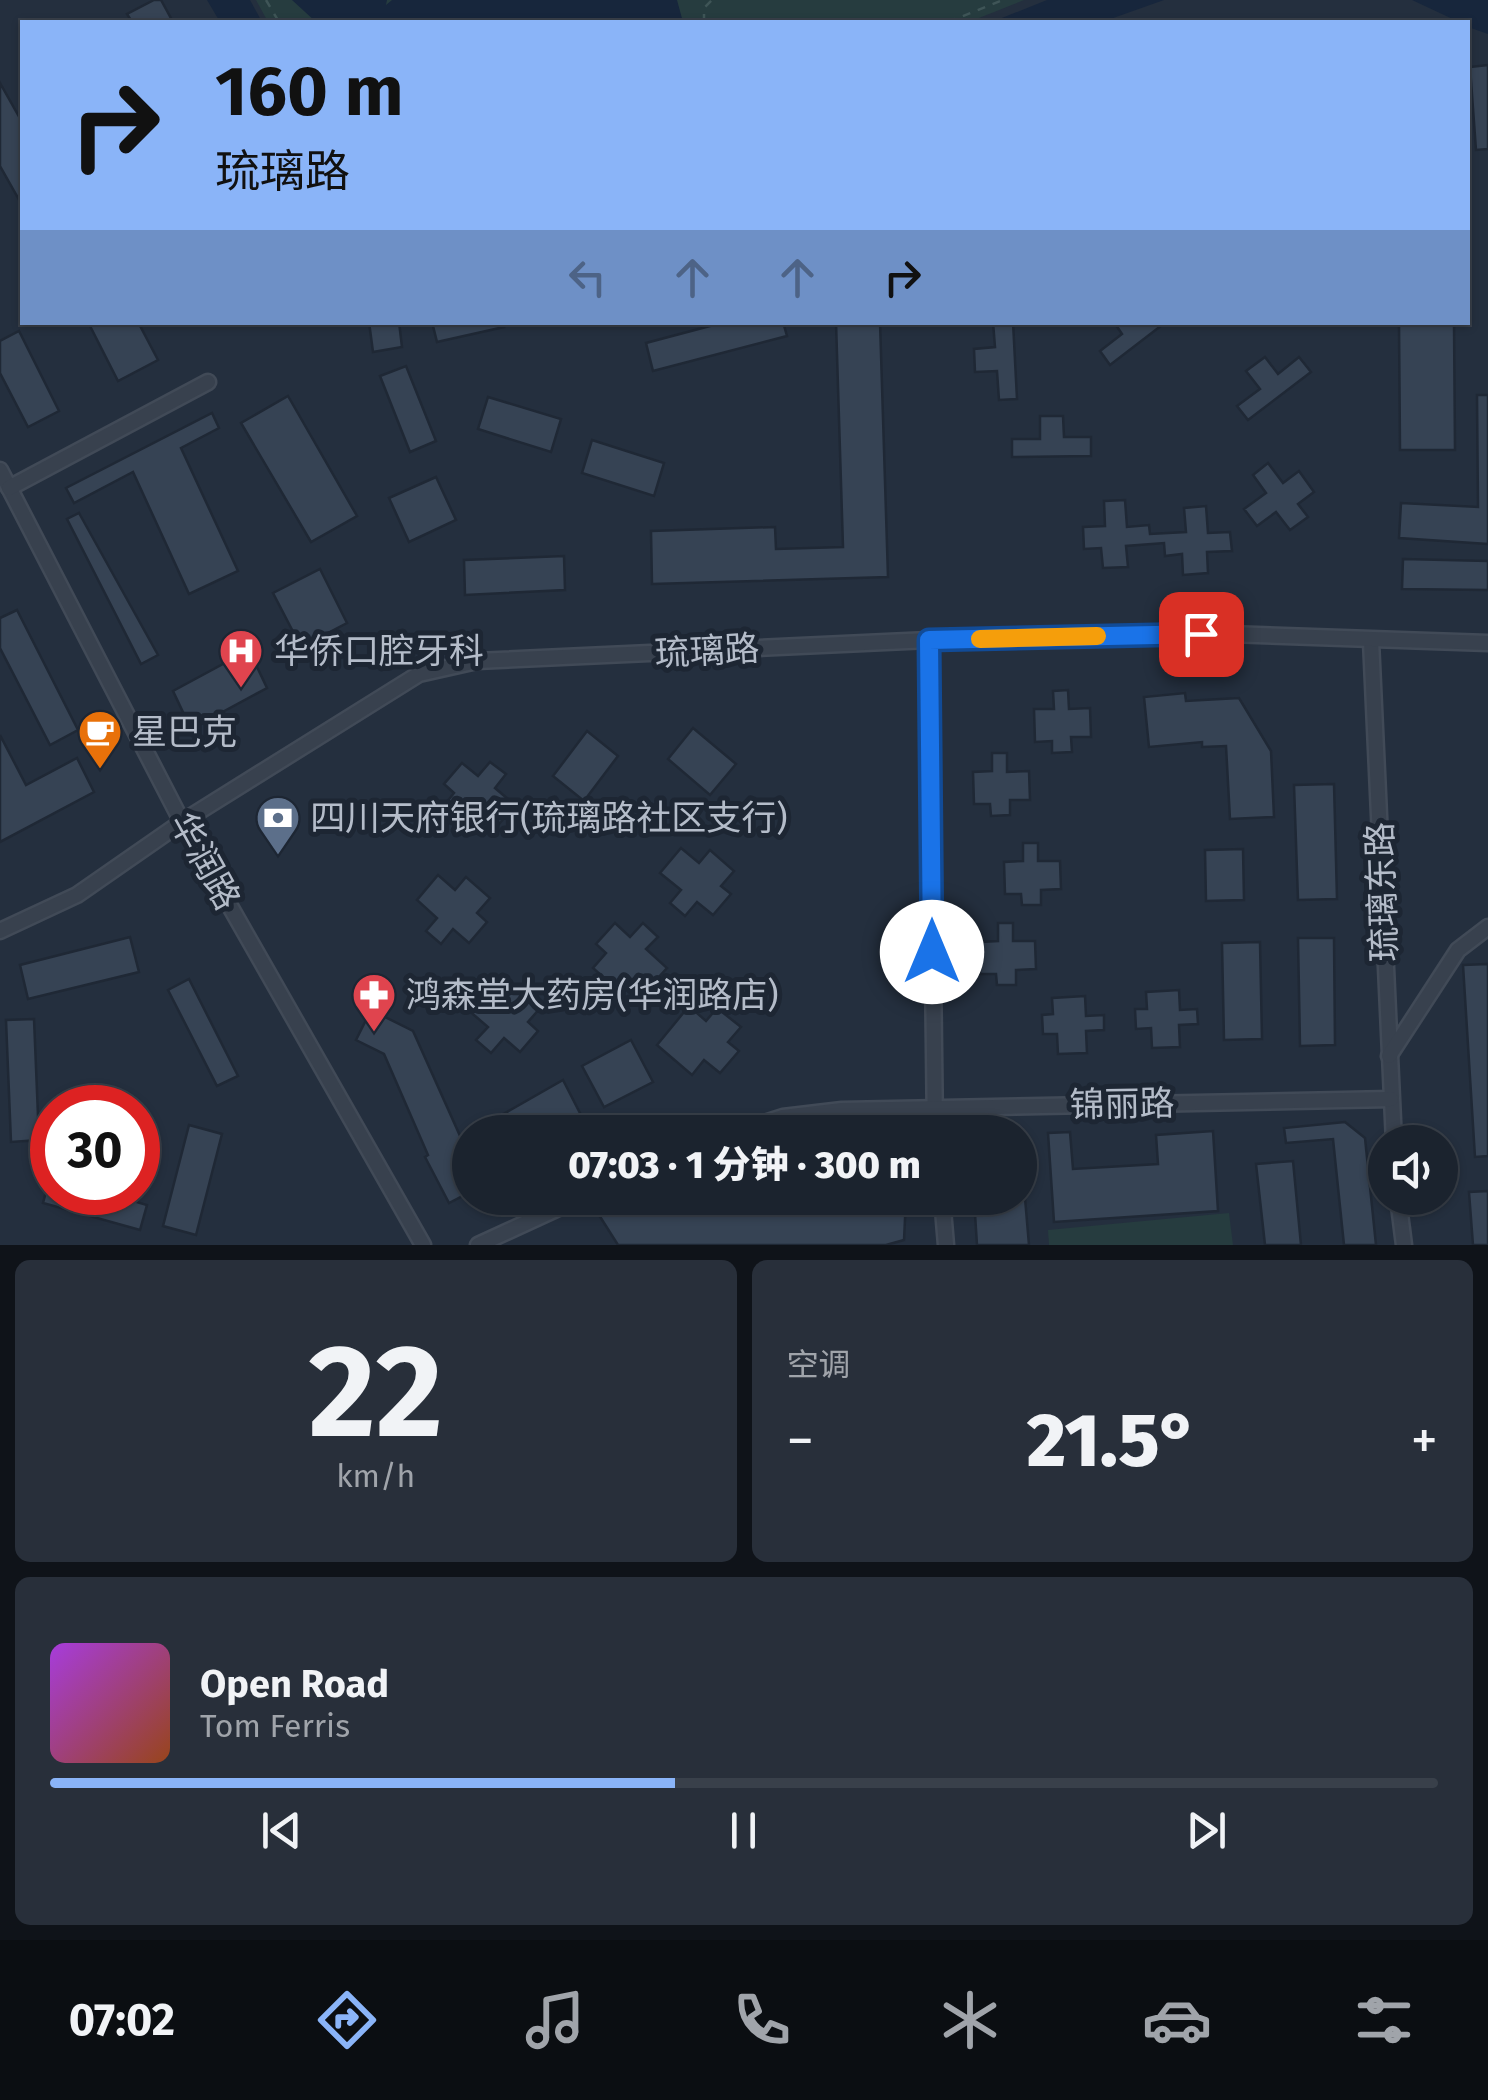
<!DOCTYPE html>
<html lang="zh">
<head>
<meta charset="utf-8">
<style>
  body { margin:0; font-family:"Fira Sans","Noto Sans SC",sans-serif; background:#282f3a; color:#f1f3f6; height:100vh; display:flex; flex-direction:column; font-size:38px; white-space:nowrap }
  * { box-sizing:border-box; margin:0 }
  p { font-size:32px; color:#a0a4aa }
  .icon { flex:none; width:55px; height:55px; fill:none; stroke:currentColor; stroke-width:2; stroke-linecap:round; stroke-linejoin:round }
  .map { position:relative; height:1245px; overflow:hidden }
  .side { display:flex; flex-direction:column; gap:15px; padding:15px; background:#0f1319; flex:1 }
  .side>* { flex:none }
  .guide { position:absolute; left:20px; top:20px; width:1450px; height:305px; border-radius:0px; box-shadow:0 2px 8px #0004,0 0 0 2px #39404a; background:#8ab4f8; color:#111; overflow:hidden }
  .tools { position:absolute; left:1368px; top:1125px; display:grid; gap:20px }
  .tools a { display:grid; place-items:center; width:90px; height:90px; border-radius:50%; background:#1b232e; box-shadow:0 2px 8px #0004,0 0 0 2px #39404a; font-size:50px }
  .speed { position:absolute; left:30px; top:1085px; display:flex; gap:20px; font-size:50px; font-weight:700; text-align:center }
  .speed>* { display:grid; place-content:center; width:130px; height:130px; border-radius:50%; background:#1b232e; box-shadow:0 2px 8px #0004,0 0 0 2px #39404a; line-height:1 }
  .speed .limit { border:15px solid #d22; background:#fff; color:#111 }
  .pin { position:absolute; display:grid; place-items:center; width:85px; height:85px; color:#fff; margin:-42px; border-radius:20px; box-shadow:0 5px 15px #0006 }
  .me { position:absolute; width:110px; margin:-55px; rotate:0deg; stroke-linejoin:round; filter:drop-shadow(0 0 8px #0008) }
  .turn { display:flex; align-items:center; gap:35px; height:210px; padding:0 30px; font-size:45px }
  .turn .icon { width:130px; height:130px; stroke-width:2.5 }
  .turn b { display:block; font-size:70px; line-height:85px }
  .lanes { display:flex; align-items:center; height:95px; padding:0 30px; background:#0003; justify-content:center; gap:50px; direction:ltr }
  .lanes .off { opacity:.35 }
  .big { font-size:75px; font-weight:800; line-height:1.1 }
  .side .card { flex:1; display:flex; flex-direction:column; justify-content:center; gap:15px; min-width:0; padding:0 35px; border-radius:15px; background:#282f3a }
  .side .dial { align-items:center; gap:0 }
  .dial b { font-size:130px; line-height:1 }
  .song { display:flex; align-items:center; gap:30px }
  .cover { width:120px; height:120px; border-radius:15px; background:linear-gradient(135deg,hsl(280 70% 55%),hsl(20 70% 35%)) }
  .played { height:10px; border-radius:5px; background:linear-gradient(90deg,#8ab4f8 45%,#39404a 45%) }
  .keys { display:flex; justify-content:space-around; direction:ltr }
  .heat { display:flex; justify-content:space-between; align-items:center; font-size:55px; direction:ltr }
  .side .tiles { flex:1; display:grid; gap:15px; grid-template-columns:1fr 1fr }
  .card:last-child { grid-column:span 2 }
  .trip { position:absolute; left:452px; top:1115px; width:585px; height:100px; border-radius:50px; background:#1b232e; box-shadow:0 2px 8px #0004,0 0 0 2px #39404a; font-weight:800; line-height:100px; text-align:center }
  .tabs { display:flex; height:160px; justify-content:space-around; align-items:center; background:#0b0e12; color:#a0a4aa }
  .tabs .icon { width:70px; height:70px }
  .tabs .active { color:#8ab4f8 }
  .tabs b { font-size:45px; color:#f1f3f6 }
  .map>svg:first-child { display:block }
  .green { fill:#263c3f }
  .water { fill:#17263c }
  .building { fill:#364354; stroke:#1f2835; stroke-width:2.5 }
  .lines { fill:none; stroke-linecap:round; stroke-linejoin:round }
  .minor-casing { stroke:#414a57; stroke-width:19 }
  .path { stroke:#3f5557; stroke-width:2.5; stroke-dasharray:8 8; stroke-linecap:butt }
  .minor { stroke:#38414e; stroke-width:14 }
  .route-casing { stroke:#114b97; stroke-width:25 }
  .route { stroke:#1a73e8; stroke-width:18 }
  .slow { stroke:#f59e0b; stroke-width:18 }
  .labels { text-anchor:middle; stroke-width:10; stroke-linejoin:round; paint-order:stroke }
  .poi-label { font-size:35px; fill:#b4bcc9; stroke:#1d2633; text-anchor:start }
  .street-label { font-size:35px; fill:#b4bcc9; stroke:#1d2633 }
</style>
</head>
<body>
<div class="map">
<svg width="1488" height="1245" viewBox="0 0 1488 1245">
  <rect width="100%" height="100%" fill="#242f3e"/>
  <g class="green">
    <path d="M256 0H1024L969 22H268Z"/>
    <path d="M1229 1213 1233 1245H1049L1048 1230Z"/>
  </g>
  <g class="water">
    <path d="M207 0H250L262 22H220Z"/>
    <path d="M292 0H387L386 5 392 0H677L683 22H316Z"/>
    <path d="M1047 0H1164L1102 22H992Z"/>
    <path d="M1412 0H1488V34L1468 27V22H1459Z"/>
  </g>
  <g class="building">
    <path d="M154 0H161L173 22H132L127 14Z"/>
    <path d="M1488 65V149L1476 150 1470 67Z"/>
    <path d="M0 83 22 122V205L0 166Z"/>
    <path d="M88 322H138L158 360 118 381Z"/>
    <path d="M369 322H399L402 347 373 352Z"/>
    <path d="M432 322H503L504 327 437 342Z"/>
    <path d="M725 322H783L787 336 653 371 646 343Z"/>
    <path d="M836 322H880L888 577 652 584 651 531 775 527 776 549 843 547Z"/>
    <path d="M993 322H1013L1017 399 999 400 997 371 975 372 974 349 995 347Z"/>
    <path d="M1114 322H1166L1110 365 1100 351 1122 334Z"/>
    <path d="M1399 322H1454L1455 450H1400Z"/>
    <path d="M19 331 59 411 28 427 0 373V341Z"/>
    <path d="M1265 357 1278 374 1299 357 1311 372 1248 420 1237 406 1260 389 1246 371Z"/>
    <path d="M406 366 436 441 410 452 380 376Z"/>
    <path d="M1477 395H1488V544L1399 538 1401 503 1478 507Z"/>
    <path d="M288 396 357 516 311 542 241 423Z"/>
    <path d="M488 397 561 419 551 452 478 429Z"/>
    <path d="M212 413 219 428 181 448 238 571 189 594 133 472 74 503 66 488Z"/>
    <path d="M1040 416H1063L1064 437H1091V456L1012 457V439H1040Z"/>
    <path d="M592 440 664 463 654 496 582 473Z"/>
    <path d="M1268 463 1283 483 1299 471 1314 492 1298 504 1308 517 1290 530 1276 512 1257 526 1244 509 1266 493 1253 475Z"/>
    <path d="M436 477 456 520 409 542 389 498Z"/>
    <path d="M1125 500 1127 527 1149 525 1150 534 1186 532 1184 508 1206 506 1208 533 1230 532 1232 551 1207 552 1208 573 1183 575 1182 554 1165 556 1164 543 1126 546 1128 567 1103 568 1101 548 1084 549 1083 527 1105 526 1104 501Z"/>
    <path d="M79 513 158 655 141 664 67 519Z"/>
    <path d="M564 556 565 590 465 595 464 560Z"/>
    <path d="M1403 559 1488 561V590L1402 589Z"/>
    <path d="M320 569 347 623 301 647 273 593Z"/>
    <path d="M17 610 78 730 50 745 0 648V618Z"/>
    <path d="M249 650 267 688 191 729 173 691Z"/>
    <path d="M1068 690 1069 709 1090 708 1091 737H1071L1072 752 1052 753V741L1035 742 1034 709H1054L1053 691Z"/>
    <path d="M1185 693 1186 701 1239 698 1271 751 1274 817 1230 819 1226 746 1202 747V742L1149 747 1144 697Z"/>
    <path d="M693 728 736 764 710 795 668 759Z"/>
    <path d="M587 731 618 756 584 801 553 776Z"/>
    <path d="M0 735 26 785 77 758 94 792 0 842Z"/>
    <path d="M992 753H1007V772L1029 771 1030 800H1010V815L991 816 990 804H974L973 772 992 771Z"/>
    <path d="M490 762 506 774 495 788 515 805 494 830 477 816 466 829 442 808 454 793 444 784 462 763 478 776Z"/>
    <path d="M1334 784 1337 899 1298 900 1294 785Z"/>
    <path d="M1023 843H1038V861H1060L1061 889 1041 890V905H1022L1021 894H1005L1004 862 1023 861Z"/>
    <path d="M681 848 699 863 710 850 734 871 721 886 731 894 713 915 697 902 685 916 670 903 681 890 660 873Z"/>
    <path d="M1243 849 1244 900 1206 901 1205 850Z"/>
    <path d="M438 875 455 890 466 877 490 898 477 913 487 922 469 943 453 929 441 944 426 931 437 918 417 900Z"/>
    <path d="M615 923 630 937 643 923 658 937 646 949 667 968 645 992 628 976 616 989 593 968 606 953 596 944Z"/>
    <path d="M998 923H1013V941H1035L1036 969 1016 970V985H997L996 974H980L979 942 998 941Z"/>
    <path d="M130 937 139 972 28 999 20 965Z"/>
    <path d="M1298 938H1334L1335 1045 1300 1046Z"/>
    <path d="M1260 942 1262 1039 1224 1040 1222 943Z"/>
    <path d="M1488 964V1156L1475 1157 1463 965Z"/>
    <path d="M189 979 238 1076 217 1086 168 990Z"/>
    <path d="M488 984 505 999 516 986 541 1007 528 1022 538 1031 520 1052 504 1038 491 1053 476 1040 488 1027 467 1009Z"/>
    <path d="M1179 990 1180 1010 1197 1009 1198 1024 1179 1025 1180 1047 1152 1048 1151 1028 1136 1029 1135 1009H1147L1146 992Z"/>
    <path d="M1085 996 1086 1016 1104 1015V1030L1086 1031 1087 1053 1058 1054 1057 1034H1043L1042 1015 1053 1014 1052 998Z"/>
    <path d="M689 1006 706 1021 717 1008 741 1027 728 1042 739 1051 720 1073 704 1060 692 1075 657 1045Z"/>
    <path d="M371 1010 413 1031 461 1138 470 1134V1192L449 1203 425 1157 428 1155 384 1054 356 1040Z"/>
    <path d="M34 1019 39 1140 11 1142 6 1020Z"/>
    <path d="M631 1040 653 1082 604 1107 582 1066Z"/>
    <path d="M563 1080 584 1121 563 1132H472Z"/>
    <path d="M1345 1122 1365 1138 1376 1245H1344L1333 1139 1286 1143 1284 1128Z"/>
    <path d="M189 1125 222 1134 196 1235 163 1226Z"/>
    <path d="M1213 1131 1218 1211 1054 1222 1048 1133 1070 1132 1073 1169 1158 1164 1156 1135Z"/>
    <path d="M1293 1161 1301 1245H1265L1256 1164Z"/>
    <path d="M1488 1191V1245H1473L1469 1192Z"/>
    <path d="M46 1192H103L147 1205 140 1230 43 1203Z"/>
    <path d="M611 1198H906L904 1240 886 1245H618L592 1204Z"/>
    <path d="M974 1198H1025L1029 1245H977Z"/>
  </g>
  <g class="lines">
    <defs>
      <g id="minor">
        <path d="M0 470 182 822 423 1245"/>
        <path d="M9 488 208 382"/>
        <path d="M929 640 935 1132"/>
        <path d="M1371 641 1394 1142"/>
        <path d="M0 931 77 895 182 822 419 674 477 661 929 640 1201 633 1488 643"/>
        <path d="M1389 1056 1458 950 1488 927"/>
        <path d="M737 1132 783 1117 842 1110 1391 1099"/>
        <path d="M942 1198 946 1245"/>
        <path d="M1398 1198 1404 1245"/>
        <path d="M478 1245 580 1198"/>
      </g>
    </defs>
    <use href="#minor" class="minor-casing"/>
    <g class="path">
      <path d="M266 0 279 22"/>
      <path d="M704 22V8L712 0"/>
      <path d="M948 22 1003 0"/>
    </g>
    <use href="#minor" class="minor"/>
  </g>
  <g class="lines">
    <defs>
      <path id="route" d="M932 952 929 640 1201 634"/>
    </defs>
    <use href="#route" class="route-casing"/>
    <use href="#route" class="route"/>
    <path class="slow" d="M980 639 1097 636"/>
  </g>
  <defs>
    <symbol id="hospital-pin" viewBox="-11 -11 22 30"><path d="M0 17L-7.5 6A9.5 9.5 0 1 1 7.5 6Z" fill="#e0444e" stroke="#1d2633"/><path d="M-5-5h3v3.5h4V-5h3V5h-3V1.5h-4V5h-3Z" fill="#fff"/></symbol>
    <symbol id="cafe-pin" viewBox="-11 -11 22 30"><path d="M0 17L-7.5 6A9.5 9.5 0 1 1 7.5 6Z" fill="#e8710a" stroke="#1d2633"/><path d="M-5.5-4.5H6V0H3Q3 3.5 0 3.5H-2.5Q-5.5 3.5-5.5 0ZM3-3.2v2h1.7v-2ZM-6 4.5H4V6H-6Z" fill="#fff"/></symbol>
    <symbol id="bank-pin" viewBox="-11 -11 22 30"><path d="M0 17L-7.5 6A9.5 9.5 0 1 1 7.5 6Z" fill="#5c6f8a" stroke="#1d2633"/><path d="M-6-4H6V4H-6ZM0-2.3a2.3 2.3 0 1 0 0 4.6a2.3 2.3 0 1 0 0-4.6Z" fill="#fff"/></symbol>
    <symbol id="pharmacy-pin" viewBox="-11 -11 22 30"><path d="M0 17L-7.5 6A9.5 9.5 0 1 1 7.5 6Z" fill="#e0444e" stroke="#1d2633"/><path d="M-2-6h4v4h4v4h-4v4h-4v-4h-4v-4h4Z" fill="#fff"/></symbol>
  </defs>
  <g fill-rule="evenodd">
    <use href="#hospital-pin" x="216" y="626" width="50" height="68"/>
    <use href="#cafe-pin" x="75" y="707" width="50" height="68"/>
    <use href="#bank-pin" x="253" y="793" width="50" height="68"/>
    <use href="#pharmacy-pin" x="349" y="970" width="50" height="68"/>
  </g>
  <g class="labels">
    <g class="poi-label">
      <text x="274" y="663">华侨口腔牙科</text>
      <text x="132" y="744">星巴克</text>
      <text x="310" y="830">四川天府银行(琉璃路社区支行)</text>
      <text x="406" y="1007">鸿森堂大药房(华润路店)</text>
    </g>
    <g class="street-label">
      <text transform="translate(707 651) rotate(-3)" y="12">琉璃路</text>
      <text transform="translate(205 861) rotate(61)" y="12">华润路</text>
      <text transform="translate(1382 892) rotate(-92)" y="12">琉璃东路</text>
      <text transform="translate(1122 1104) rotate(-1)" y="12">锦丽路</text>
    </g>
  </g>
</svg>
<div class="tools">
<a><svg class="icon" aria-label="sound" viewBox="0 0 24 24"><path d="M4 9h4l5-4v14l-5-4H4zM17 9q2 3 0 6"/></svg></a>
</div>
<div class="speed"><div class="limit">30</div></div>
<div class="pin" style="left:1201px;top:634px;background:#d93025"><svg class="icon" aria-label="arrive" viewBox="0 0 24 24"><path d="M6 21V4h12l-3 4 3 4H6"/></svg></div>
<svg class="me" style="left:932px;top:952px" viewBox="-20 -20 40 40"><circle r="19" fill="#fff"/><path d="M0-13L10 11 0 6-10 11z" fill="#1a73e8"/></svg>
<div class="trip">07:03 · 1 分钟 · 300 m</div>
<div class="guide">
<div class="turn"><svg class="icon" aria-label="right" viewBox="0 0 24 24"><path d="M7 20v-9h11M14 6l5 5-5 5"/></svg><div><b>160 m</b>琉璃路</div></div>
<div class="lanes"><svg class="icon off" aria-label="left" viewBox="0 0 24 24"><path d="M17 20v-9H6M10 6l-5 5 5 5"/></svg><svg class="icon off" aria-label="ahead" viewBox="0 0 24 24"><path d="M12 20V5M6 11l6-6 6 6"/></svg><svg class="icon off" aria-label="ahead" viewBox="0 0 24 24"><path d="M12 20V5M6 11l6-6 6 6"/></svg><svg class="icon" aria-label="right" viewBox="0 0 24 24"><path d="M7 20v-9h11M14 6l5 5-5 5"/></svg></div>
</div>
</div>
<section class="side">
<div class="tiles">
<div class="card dial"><b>22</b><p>km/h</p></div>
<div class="card"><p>空调</p>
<div class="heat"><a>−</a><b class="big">21.5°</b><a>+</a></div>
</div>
<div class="card">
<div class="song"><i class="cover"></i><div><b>Open Road</b><p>Tom Ferris</p></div></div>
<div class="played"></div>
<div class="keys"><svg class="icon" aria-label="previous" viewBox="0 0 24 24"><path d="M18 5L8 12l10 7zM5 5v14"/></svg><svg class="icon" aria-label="pause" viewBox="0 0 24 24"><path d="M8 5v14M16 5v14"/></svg><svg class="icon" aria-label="next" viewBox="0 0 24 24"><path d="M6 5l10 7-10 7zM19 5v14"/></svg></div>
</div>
</div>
</section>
<nav class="tabs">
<b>07:02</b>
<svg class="icon active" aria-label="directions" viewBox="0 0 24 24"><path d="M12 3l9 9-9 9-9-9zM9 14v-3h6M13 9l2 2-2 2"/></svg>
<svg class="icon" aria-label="music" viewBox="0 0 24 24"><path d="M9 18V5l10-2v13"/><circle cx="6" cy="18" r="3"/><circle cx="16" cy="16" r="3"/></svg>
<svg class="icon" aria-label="phone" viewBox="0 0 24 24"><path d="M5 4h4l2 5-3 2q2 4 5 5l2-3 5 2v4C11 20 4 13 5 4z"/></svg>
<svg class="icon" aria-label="climate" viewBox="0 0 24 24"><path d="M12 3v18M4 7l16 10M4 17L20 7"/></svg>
<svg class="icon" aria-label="car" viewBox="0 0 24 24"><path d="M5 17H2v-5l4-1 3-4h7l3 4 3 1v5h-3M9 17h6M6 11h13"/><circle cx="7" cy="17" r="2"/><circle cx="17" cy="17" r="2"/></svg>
<svg class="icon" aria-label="filters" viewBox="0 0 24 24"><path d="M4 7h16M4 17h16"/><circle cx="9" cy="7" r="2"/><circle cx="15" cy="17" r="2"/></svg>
</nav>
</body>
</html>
